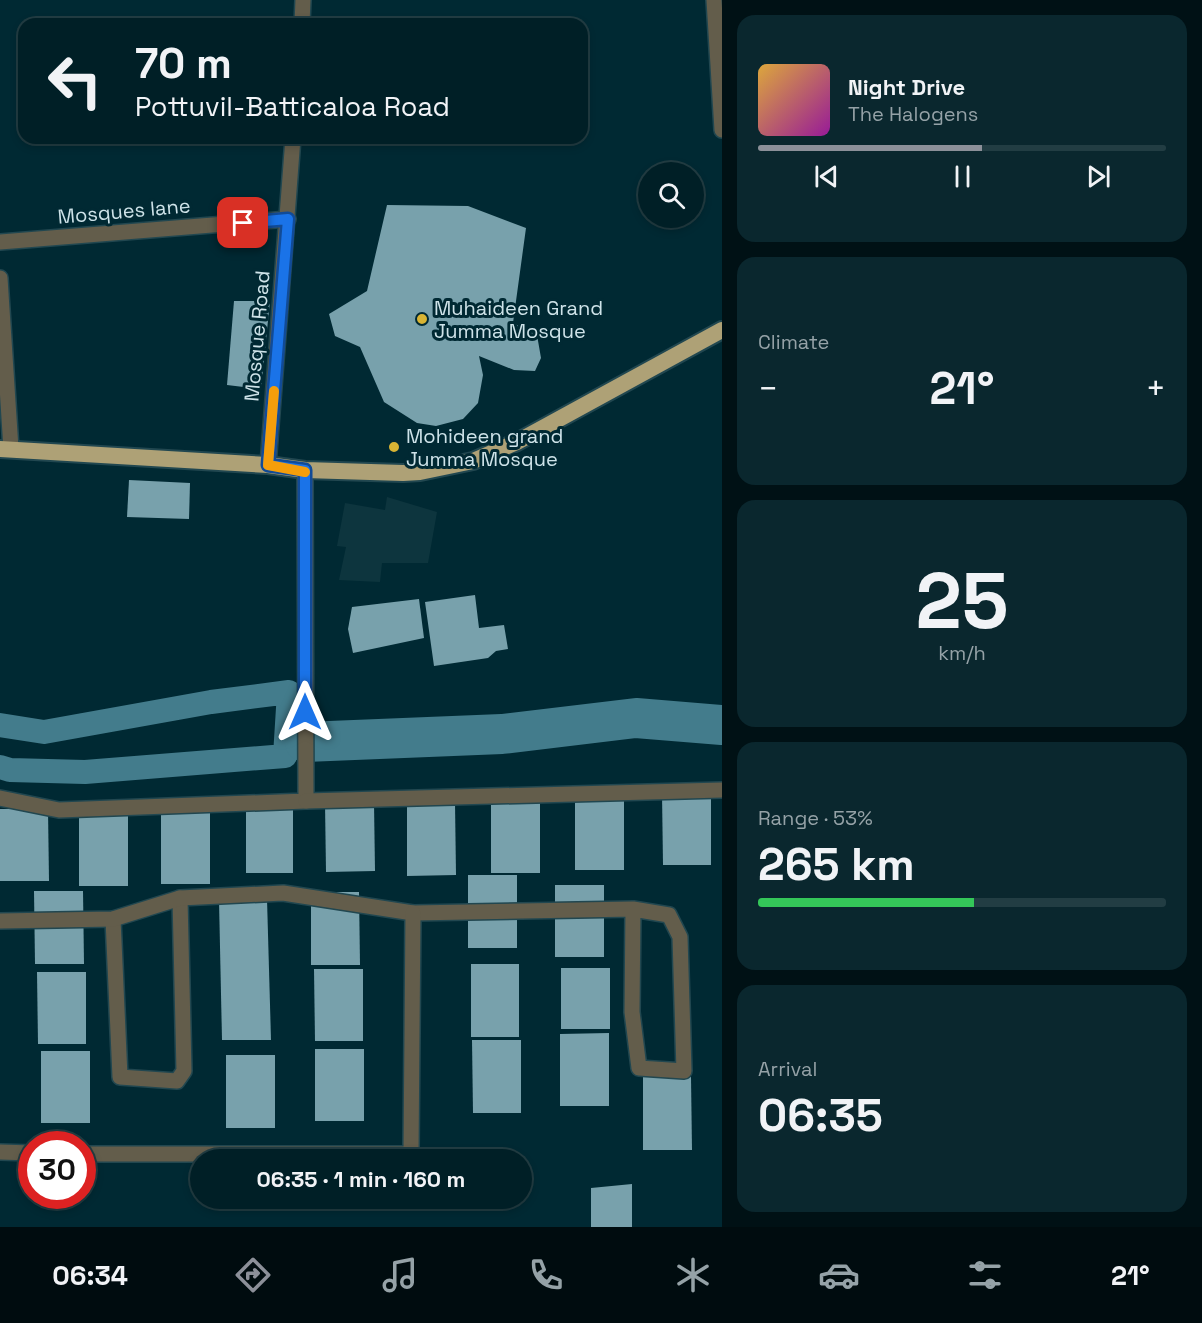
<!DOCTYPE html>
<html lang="en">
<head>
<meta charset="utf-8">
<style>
  body { margin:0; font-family:"Space Grotesk",sans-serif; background:#0a272e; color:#f1f3f6; height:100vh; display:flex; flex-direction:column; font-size:22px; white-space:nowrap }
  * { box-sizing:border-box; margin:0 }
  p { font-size:20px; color:#95a2a7 }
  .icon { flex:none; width:33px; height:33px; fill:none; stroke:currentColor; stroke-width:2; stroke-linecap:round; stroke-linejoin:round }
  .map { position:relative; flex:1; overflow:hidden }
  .panel { display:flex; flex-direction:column; gap:15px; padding:15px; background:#001115; width:480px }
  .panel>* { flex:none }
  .top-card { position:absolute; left:18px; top:18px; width:570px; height:126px; border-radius:18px; box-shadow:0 3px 9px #0003,0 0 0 2px #223d43; background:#001f26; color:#f1f3f6; overflow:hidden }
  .fabs { position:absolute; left:638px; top:162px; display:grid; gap:12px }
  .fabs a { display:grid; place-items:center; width:66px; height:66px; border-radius:50%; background:#001f26; box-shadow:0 3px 9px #0003,0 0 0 2px #223d43; font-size:30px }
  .speed { position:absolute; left:18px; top:1131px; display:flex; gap:12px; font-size:30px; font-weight:700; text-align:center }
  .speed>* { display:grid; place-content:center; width:78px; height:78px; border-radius:50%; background:#001f26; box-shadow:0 3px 9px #0003,0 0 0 2px #223d43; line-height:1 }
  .speed .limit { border:9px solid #d22; background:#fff; color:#111 }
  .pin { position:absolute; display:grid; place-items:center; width:51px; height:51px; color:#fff; margin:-26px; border-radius:12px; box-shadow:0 3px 9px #0006 }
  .me { position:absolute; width:66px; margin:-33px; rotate:0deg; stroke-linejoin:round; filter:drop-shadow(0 0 4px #0008) }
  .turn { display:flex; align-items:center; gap:21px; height:126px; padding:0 18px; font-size:27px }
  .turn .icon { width:78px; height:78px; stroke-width:2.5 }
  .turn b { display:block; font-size:42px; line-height:51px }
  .big { font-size:45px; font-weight:700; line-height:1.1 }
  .panel .widget { flex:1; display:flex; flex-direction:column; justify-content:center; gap:9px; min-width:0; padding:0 21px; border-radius:18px; background:#0a272e }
  .panel .dial { align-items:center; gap:0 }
  .dial b { font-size:78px; line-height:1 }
  .song { display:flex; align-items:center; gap:18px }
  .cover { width:72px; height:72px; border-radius:9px; background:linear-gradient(135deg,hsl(40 70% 55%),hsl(300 70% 35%)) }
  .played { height:6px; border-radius:3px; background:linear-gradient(90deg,#8c9099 55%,#223d43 55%) }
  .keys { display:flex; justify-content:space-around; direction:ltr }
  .heat { display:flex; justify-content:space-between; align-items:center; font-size:33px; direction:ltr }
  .charge { height:9px; border-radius:4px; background:linear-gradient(90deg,#34c759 53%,#223d43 0) }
  .trip { position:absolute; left:190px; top:1149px; width:342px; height:60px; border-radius:30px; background:#001f26; box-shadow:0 3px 9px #0003,0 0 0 2px #223d43; font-weight:700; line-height:60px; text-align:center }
  .tabs { display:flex; height:96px; justify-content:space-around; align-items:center; background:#000c0f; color:#95a2a7 }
  .tabs .icon { width:42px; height:42px }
  .tabs .selected { color:#8c9099 }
  .tabs b { font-size:27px; color:#f1f3f6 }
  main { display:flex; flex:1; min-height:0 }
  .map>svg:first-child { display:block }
  .built { fill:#0d353e }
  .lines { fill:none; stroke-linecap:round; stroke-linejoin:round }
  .canal { stroke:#437c8c; stroke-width:24 }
  .river { stroke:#437c8c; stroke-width:40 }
  .building { fill:#78a1ac }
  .minor-casing { stroke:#214750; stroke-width:18 }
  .trunk-casing { stroke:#214750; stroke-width:20 }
  .minor { stroke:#635d4b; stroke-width:15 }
  .trunk { stroke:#aea176; stroke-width:16 }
  .route-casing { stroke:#114b97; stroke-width:15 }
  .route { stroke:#1a73e8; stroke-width:10 }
  .slow { stroke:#f59e0b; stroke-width:10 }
  .poi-dot { fill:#d8b434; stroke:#002933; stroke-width:2 }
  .labels { text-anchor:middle; stroke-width:6; stroke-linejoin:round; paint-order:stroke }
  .street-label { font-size:20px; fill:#cee3e9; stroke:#002933 }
  .poi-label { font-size:20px; fill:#cee3e9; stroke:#002933; text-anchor:start }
</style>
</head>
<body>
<main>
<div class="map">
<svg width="722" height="1227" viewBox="0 0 722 1227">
  <rect width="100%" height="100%" fill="#002933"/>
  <path class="built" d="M387 497 437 512 428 563H382L380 582 339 580 346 547 337 546 345 503 385 510Z"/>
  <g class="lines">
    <path class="canal" d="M0 725 44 732 211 702 289 692 285 756 85 772 10 770 0 767"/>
    <path class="river" d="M305 742 502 734 636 718 722 725"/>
  </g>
  <g class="building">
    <path d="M387 205 468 206 526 228 513 323 537 335 541 358 535 371 514 370 479 356 483 375 478 403 463 419 436 426 417 423 384 402 360 347 335 336 329 314 367 291Z"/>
    <path d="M234 301H270L261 389 227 385Z"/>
    <path d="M129 480 190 483 189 519 127 517Z"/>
    <path d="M475 595 479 628 504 625 508 649 496 651 488 658 434 666 425 602Z"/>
    <path d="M419 599 424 638 353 653 348 629 352 607Z"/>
    <path d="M662 793H711V865H663Z"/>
    <rect x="575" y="798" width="49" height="72"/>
    <path d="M540 800V873H491V801Z"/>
    <rect x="246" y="803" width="47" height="70"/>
    <path d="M325 803H374L375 871 326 872Z"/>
    <path d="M407 803H455L456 875 407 876Z"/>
    <path d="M0 809H48L49 881H0Z"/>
    <rect x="161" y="811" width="49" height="73"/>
    <rect x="79" y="814" width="49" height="72"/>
    <rect x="468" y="875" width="49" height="73"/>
    <rect x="555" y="885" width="49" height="72"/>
    <path d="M34 891H83L84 964H35Z"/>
    <path d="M311 892H359L360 965H311Z"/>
    <path d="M267 899 271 1040H222L219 900Z"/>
    <rect x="471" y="964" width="48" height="73"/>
    <rect x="561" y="968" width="49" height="61"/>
    <path d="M314 969H363V1041H315Z"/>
    <path d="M37 972H86V1044H38Z"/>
    <path d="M609 1033V1106H560V1034Z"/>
    <path d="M472 1040H521V1113H473Z"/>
    <rect x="315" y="1049" width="49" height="72"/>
    <rect x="41" y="1051" width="49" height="72"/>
    <rect x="226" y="1055" width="49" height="73"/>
    <path d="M643 1077H691L692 1150H643Z"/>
    <path d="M632 1184V1227H591V1188Z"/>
  </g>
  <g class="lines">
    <defs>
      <g id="minor">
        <path d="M714 0 722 130"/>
        <path d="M302 24 303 0"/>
        <path d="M0 242 288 219"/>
        <path d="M0 278 11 449"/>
        <path d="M268 465 293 138"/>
        <path d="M0 798 59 810 306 801 305 470"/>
        <path d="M306 801 722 790"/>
        <path d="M113 919 120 1077 177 1081 184 1071 180 898"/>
        <path d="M0 921 113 919 180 898 283 893 413 913 633 909 669 915 680 937 684 1071 639 1068 632 1012 633 909"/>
        <path d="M0 1152 32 1153"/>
        <path d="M82 1154H411L413 913"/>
      </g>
      <path id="trunk" d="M0 449 268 465 305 470 403 473 420 472 473 461 517 442 722 330"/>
    </defs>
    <use href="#minor" class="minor-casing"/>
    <use href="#trunk" class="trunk-casing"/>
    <use href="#minor" class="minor"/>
    <use href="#trunk" class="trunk"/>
  </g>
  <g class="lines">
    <defs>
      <path id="route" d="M243 223 288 219 268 465 305 470V712"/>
    </defs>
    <use href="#route" class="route-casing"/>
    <use href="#route" class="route"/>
    <path class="slow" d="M274 391 268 465 305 472"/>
  </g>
  <g class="poi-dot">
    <circle cx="422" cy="319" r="6"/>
    <circle cx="394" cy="447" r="6"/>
  </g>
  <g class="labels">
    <g class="street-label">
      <text transform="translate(124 211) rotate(-5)" y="7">Mosques lane</text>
      <text transform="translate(257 336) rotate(-85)" y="7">Mosque Road</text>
    </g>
    <g class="poi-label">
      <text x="434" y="315">Muhaideen Grand<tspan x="434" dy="23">Jumma Mosque</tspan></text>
      <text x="406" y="443">Mohideen grand<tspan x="406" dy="23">Jumma Mosque</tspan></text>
    </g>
  </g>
</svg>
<div class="fabs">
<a><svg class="icon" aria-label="search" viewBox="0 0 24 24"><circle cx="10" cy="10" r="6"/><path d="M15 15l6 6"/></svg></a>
</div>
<div class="speed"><div class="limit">30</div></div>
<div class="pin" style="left:243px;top:223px;background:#d93025"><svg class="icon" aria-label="arrive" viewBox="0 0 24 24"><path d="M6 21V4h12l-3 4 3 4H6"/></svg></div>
<svg class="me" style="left:305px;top:712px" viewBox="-20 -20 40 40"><path d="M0-17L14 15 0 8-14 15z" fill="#1a73e8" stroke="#fff" stroke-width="4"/></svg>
<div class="trip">06:35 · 1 min · 160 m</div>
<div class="top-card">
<div class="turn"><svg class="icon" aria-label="left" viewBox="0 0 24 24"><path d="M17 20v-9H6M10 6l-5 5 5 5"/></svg><div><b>70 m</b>Pottuvil-Batticaloa Road</div></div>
</div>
</div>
<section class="panel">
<div class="widget">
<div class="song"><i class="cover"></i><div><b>Night Drive</b><p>The Halogens</p></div></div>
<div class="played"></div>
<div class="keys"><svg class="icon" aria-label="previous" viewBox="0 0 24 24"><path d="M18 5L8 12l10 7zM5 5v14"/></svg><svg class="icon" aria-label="pause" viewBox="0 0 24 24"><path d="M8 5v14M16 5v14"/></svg><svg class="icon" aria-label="next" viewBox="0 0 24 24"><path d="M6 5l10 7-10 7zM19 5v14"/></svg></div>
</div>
<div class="widget"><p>Climate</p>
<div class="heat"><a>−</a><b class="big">21°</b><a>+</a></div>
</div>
<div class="widget dial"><b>25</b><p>km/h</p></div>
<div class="widget"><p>Range · 53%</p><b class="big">265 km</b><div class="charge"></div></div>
<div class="widget"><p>Arrival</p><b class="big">06:35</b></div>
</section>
</main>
<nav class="tabs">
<b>06:34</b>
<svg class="icon selected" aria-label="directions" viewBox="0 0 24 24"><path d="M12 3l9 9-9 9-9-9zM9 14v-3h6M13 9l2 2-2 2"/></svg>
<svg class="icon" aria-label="music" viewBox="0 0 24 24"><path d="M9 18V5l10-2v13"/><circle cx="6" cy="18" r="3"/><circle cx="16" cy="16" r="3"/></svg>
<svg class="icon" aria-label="phone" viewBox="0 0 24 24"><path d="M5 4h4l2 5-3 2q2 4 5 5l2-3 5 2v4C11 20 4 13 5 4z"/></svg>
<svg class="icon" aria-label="climate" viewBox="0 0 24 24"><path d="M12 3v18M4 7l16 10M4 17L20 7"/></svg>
<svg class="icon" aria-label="car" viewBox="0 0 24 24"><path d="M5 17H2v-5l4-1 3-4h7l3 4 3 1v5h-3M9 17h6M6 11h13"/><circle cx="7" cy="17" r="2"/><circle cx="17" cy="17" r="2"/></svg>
<svg class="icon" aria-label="filters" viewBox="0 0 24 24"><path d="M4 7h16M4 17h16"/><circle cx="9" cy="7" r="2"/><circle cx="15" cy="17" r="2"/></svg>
<b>21°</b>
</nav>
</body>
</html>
